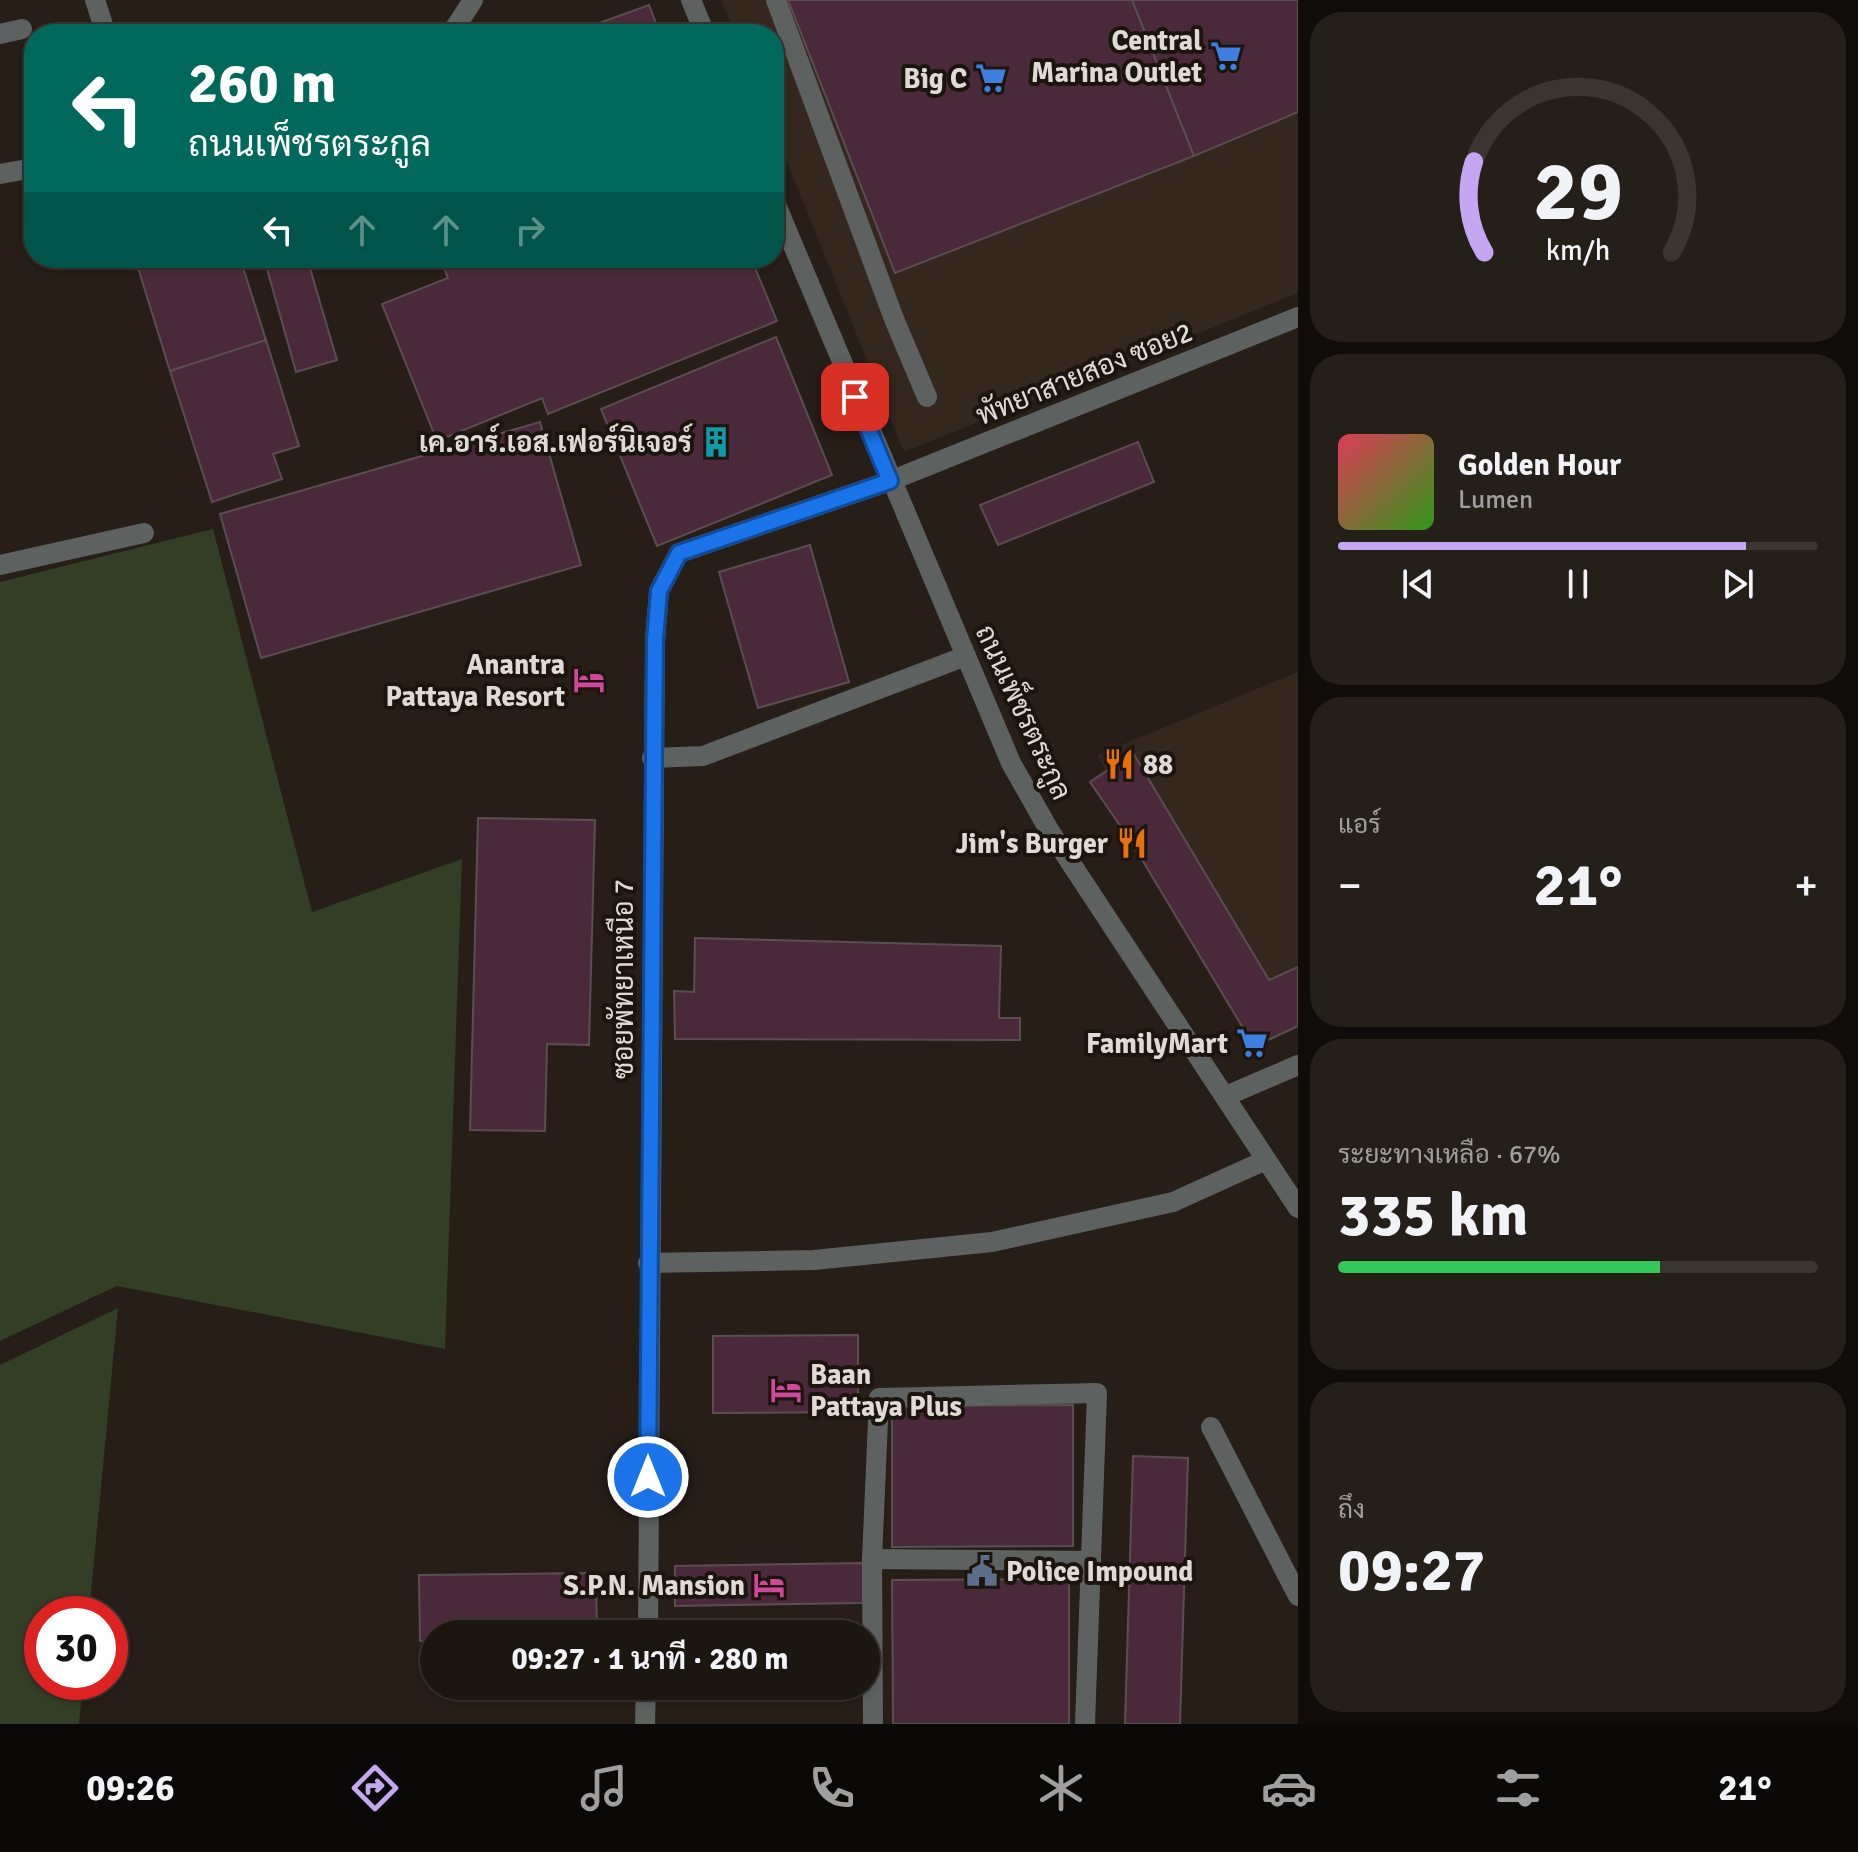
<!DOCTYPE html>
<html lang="th">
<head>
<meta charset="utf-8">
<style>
  body { margin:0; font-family:Signika,Sarabun,sans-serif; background:#251f1a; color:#f1f3f6; height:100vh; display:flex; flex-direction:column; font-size:30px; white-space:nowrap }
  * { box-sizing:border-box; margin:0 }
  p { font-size:26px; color:#a09f9f }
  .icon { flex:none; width:44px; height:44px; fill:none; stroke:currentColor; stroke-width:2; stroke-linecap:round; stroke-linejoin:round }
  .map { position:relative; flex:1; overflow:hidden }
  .details { display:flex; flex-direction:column; gap:12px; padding:12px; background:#0f0c09; width:560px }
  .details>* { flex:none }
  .top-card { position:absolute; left:24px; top:24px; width:760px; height:244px; border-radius:32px; box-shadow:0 2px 6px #0004,0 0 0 2px #3a3531; background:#00695c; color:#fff; overflow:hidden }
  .speed { position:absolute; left:24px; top:1596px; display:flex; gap:16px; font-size:40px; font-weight:700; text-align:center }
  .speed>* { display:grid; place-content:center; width:104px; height:104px; border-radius:50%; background:#1c1611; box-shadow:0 2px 6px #0004,0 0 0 2px #3a3531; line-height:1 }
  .speed .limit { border:12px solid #d22; background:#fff; color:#111 }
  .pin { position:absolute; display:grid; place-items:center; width:68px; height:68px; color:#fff; margin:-34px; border-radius:16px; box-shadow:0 4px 12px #0006 }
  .me { position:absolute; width:88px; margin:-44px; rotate:0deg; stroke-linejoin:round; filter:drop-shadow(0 0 6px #0008) }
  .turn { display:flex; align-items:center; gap:28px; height:168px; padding:0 32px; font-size:36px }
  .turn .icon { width:104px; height:104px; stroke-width:2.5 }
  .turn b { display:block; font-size:56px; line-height:68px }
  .lanes { display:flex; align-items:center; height:76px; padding:0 32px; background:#0003; justify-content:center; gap:40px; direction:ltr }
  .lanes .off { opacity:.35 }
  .big { font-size:60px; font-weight:700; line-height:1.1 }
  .details .card { flex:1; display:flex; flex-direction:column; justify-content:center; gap:12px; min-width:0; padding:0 28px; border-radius:32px; background:#251f1a }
  .details .dial { align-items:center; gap:0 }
  .dial svg { height:208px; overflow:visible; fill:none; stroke:#3a3531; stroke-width:7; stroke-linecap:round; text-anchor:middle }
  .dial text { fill:#f1f3f6; stroke:none }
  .song { display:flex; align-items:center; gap:24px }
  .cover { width:96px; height:96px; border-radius:12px; background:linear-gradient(135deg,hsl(350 70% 55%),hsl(110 70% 35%)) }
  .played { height:8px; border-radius:4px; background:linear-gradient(90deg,#c4a7f1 85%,#3a3531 85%) }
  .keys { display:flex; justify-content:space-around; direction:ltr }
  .heat { display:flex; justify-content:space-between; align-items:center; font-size:44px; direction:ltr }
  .charge { height:12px; border-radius:6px; background:linear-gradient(90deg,#34c759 67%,#3a3531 0) }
  .trip { position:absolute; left:420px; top:1620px; width:460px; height:80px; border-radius:40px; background:#1c1611; box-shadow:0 2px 6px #0004,0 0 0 2px #3a3531; font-weight:700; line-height:80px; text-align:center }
  .tabs { display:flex; height:128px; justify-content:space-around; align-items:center; background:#0b0907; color:#a09f9f }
  .tabs .icon { width:56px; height:56px }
  .tabs .selected { color:#c4a7f1 }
  .tabs b { font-size:36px; color:#f1f3f6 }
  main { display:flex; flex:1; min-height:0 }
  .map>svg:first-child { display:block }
  .built { fill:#34271d }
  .green { fill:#323e25 }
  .building { fill:#4a2a3a; stroke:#5a4e53; stroke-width:2 }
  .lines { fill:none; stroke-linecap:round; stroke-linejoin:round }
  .minor { stroke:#5d6261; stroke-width:20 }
  .route-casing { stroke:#114b97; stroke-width:20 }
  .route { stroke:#1a73e8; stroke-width:14 }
  .labels { text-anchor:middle; stroke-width:8; stroke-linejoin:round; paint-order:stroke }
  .poi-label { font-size:28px; font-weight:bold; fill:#e0dad6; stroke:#1c150e; text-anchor:end }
  .street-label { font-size:28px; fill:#e0dad6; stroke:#1c150e }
</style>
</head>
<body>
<main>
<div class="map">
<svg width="1298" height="1724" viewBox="0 0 1298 1724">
  <rect width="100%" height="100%" fill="#261e17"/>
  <g class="built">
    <path d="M721 0H1298V293L904 452 774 130V34H735Z"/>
    <path d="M1298 672V1028L1256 1046 1097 755Z"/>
  </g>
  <g class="green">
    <path d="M213 529 312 912 462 859 445 1349 117 1286 0 1341V582Z"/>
    <path d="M118 1308 89 1614H42V1682H83L79 1724H0V1365Z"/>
  </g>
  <g class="building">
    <path d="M788 0H1132L1194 156 895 273Z"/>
    <path d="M1132 0H1298V112L1194 156Z"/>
    <path d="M649 5 660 34H569Z"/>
    <path d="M135 258H240L266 340 170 371Z"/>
    <path d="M264 258H307L337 360 296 372Z"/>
    <path d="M440 258H751L777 321 548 414 542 398 437 441 382 304 448 278Z"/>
    <path d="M776 337 832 475 657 546 601 409Z"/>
    <path d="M266 340 299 446 273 454 282 479 212 502 170 371Z"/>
    <path d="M540 422 581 565 261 658 220 514Z"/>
    <path d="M1138 442 1154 482 998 545 980 505Z"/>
    <path d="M810 545 849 682 758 708 719 572Z"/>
    <path d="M1133 753 1269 980 1298 967V1026L1255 1046 1252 1043 1132 843 1090 782Z"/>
    <path d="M478 818 595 820 589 1045 547 1044 545 1131 470 1130Z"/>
    <path d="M695 938 1001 946 999 1018H1020V1040L675 1039 674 991 694 992Z"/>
    <path d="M858 1335V1412L713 1413V1336Z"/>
    <path d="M1073 1405V1546L892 1547V1406Z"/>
    <path d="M1133 1456 1188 1458 1180 1724H1125Z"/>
    <path d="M863 1563V1603L675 1606V1566Z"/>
    <path d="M596 1573 597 1634H434V1641H420L419 1575Z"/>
    <path d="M1069 1579V1724H893L892 1580Z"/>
  </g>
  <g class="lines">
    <g class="minor">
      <path d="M95 0 106 34"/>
      <path d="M691 0 705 34"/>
      <path d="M776 0 894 319 927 397"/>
      <path d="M0 34 22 29"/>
      <path d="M451 34 473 0"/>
      <path d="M0 174 34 168"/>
      <path d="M774 200 1011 763 1049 830 1298 1208"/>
      <path d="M0 565 144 533"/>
      <path d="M652 758 703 756 966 656"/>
      <path d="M1226 1096 1298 1065"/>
      <path d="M648 1263 814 1260 992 1242 1173 1202 1266 1160"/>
      <path d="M1211 1427 1298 1596"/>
      <path d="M872 1559 1091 1561"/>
      <path d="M648 1630 833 1629"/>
      <path d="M648 1634 655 640 659 591 679 553 890 481 1298 317"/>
      <path d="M645 1724 646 1686"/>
      <path d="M873 1724 872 1559 879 1398 1097 1393 1085 1724"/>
    </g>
  </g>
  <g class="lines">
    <defs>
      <path id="route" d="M648 1477 655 640 659 591 679 553 890 481 855 397"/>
    </defs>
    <use href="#route" class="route-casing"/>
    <use href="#route" class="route"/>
  </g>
  <defs>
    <symbol id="supermarket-bare" viewBox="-9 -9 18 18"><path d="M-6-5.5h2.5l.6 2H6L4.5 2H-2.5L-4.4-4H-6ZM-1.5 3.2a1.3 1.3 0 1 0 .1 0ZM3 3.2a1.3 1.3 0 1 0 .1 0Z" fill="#3f7fe0" stroke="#1c150e" stroke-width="2.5" paint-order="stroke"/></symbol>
    <symbol id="building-bare" viewBox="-9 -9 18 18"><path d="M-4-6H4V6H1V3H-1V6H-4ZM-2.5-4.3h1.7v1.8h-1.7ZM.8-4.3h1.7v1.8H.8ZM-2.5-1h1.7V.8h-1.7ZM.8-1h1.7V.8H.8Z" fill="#0f9aa8" stroke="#1c150e" stroke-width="2.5" paint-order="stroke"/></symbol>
    <symbol id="hotel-bare" viewBox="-9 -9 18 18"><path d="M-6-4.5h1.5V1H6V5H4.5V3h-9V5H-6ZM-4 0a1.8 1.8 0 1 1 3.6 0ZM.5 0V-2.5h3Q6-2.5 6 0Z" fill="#d1479c" stroke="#1c150e" stroke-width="2.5" paint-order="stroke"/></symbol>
    <symbol id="restaurant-bare" viewBox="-9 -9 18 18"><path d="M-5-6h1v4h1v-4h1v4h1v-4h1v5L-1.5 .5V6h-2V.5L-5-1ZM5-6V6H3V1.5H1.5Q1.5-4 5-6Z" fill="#e8710a" stroke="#1c150e" stroke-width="2.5" paint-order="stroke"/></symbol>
    <symbol id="civic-bare" viewBox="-9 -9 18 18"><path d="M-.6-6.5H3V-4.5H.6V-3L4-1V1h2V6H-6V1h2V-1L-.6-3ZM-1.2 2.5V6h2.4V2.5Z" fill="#5c6f8a" stroke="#1c150e" stroke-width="2.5" paint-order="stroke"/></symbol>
  </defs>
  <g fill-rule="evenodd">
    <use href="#supermarket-bare" x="1204" y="34" width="44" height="44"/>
    <use href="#supermarket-bare" x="969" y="56" width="44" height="44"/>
    <use href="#building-bare" x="694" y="420" width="44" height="44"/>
    <use href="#hotel-bare" x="567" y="658" width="44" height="44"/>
    <use href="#restaurant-bare" x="1097" y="742" width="44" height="44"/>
    <use href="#restaurant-bare" x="1110" y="821" width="44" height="44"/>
    <use href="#supermarket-bare" x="1230" y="1021" width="44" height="44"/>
    <use href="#hotel-bare" x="764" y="1368" width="44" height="44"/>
    <use href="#civic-bare" x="960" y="1549" width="44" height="44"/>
    <use href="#hotel-bare" x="747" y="1563" width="44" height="44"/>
  </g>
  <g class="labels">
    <g class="poi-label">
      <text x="1202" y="50">Central<tspan x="1202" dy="32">Marina Outlet</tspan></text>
      <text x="967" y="88">Big C</text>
      <text x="692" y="452">เค.อาร์.เอส.เฟอร์นิเจอร์</text>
      <text x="565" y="674">Anantra<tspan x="565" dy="32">Pattaya Resort</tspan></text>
      <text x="1143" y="774" text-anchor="start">88</text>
      <text x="1108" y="853">Jim's Burger</text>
      <text x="1228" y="1053">FamilyMart</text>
      <text x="810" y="1384" text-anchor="start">Baan<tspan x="810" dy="32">Pattaya Plus</tspan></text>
      <text x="1006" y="1581" text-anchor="start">Police Impound</text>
      <text x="745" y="1595">S.P.N. Mansion</text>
    </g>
    <g class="street-label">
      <text transform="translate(1084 373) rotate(-22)" y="10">พัทยาสายสอง ซอย2</text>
      <text transform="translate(1024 712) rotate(65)" y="10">ถนนเพ็ชรตระกูล</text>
      <text transform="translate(623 979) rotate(-90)" y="10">ซอยพัทยาเหนือ 7</text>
    </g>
  </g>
</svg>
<div class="speed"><div class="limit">30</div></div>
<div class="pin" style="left:855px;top:397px;background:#d93025"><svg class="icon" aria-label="arrive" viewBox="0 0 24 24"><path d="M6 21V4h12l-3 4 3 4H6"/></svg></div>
<svg class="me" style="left:648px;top:1477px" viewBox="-20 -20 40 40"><circle r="17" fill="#1a73e8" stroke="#fff" stroke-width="3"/><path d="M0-11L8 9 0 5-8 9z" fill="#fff"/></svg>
<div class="trip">09:27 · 1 นาที · 280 m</div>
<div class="top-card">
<div class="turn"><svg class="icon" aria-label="left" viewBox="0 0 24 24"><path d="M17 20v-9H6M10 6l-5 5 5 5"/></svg><div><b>260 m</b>ถนนเพ็ชรตระกูล</div></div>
<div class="lanes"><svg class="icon" aria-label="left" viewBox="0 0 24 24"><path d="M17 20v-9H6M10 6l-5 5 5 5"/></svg><svg class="icon off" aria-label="ahead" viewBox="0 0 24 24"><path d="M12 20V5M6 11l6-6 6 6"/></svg><svg class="icon off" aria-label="ahead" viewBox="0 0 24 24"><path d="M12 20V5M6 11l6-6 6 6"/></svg><svg class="icon off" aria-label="right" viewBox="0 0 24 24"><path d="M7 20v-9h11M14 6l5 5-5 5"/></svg></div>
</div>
</div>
<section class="details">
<div class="card dial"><svg viewBox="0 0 100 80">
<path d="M14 69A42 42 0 1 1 86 69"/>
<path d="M14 69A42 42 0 0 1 10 34" stroke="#c4a7f1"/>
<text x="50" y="56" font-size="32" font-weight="700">29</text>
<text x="50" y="72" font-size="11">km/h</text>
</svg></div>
<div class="card">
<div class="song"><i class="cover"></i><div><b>Golden Hour</b><p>Lumen</p></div></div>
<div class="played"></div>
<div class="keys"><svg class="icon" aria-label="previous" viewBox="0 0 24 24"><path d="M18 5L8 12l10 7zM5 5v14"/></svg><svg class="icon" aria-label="pause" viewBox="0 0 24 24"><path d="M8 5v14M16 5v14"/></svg><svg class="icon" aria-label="next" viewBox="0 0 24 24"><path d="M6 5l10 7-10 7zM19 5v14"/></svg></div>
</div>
<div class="card"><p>แอร์</p>
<div class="heat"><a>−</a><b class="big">21°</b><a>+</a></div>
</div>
<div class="card"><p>ระยะทางเหลือ · 67%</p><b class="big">335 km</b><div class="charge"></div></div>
<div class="card"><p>ถึง</p><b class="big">09:27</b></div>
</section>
</main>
<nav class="tabs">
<b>09:26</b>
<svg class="icon selected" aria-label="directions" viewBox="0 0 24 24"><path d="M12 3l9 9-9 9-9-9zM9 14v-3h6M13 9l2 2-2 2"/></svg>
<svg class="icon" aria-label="music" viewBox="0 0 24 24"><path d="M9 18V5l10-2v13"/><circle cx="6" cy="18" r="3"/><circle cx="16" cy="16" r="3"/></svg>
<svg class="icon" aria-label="phone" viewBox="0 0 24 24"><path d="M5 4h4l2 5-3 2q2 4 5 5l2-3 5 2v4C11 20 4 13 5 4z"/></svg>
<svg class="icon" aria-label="climate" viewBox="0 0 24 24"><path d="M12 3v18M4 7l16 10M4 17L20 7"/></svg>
<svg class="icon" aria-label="car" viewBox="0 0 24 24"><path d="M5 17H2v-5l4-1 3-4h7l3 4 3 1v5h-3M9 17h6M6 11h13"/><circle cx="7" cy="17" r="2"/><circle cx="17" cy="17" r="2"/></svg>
<svg class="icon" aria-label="filters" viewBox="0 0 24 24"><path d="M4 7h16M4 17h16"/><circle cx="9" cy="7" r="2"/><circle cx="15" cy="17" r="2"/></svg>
<b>21°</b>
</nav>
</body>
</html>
